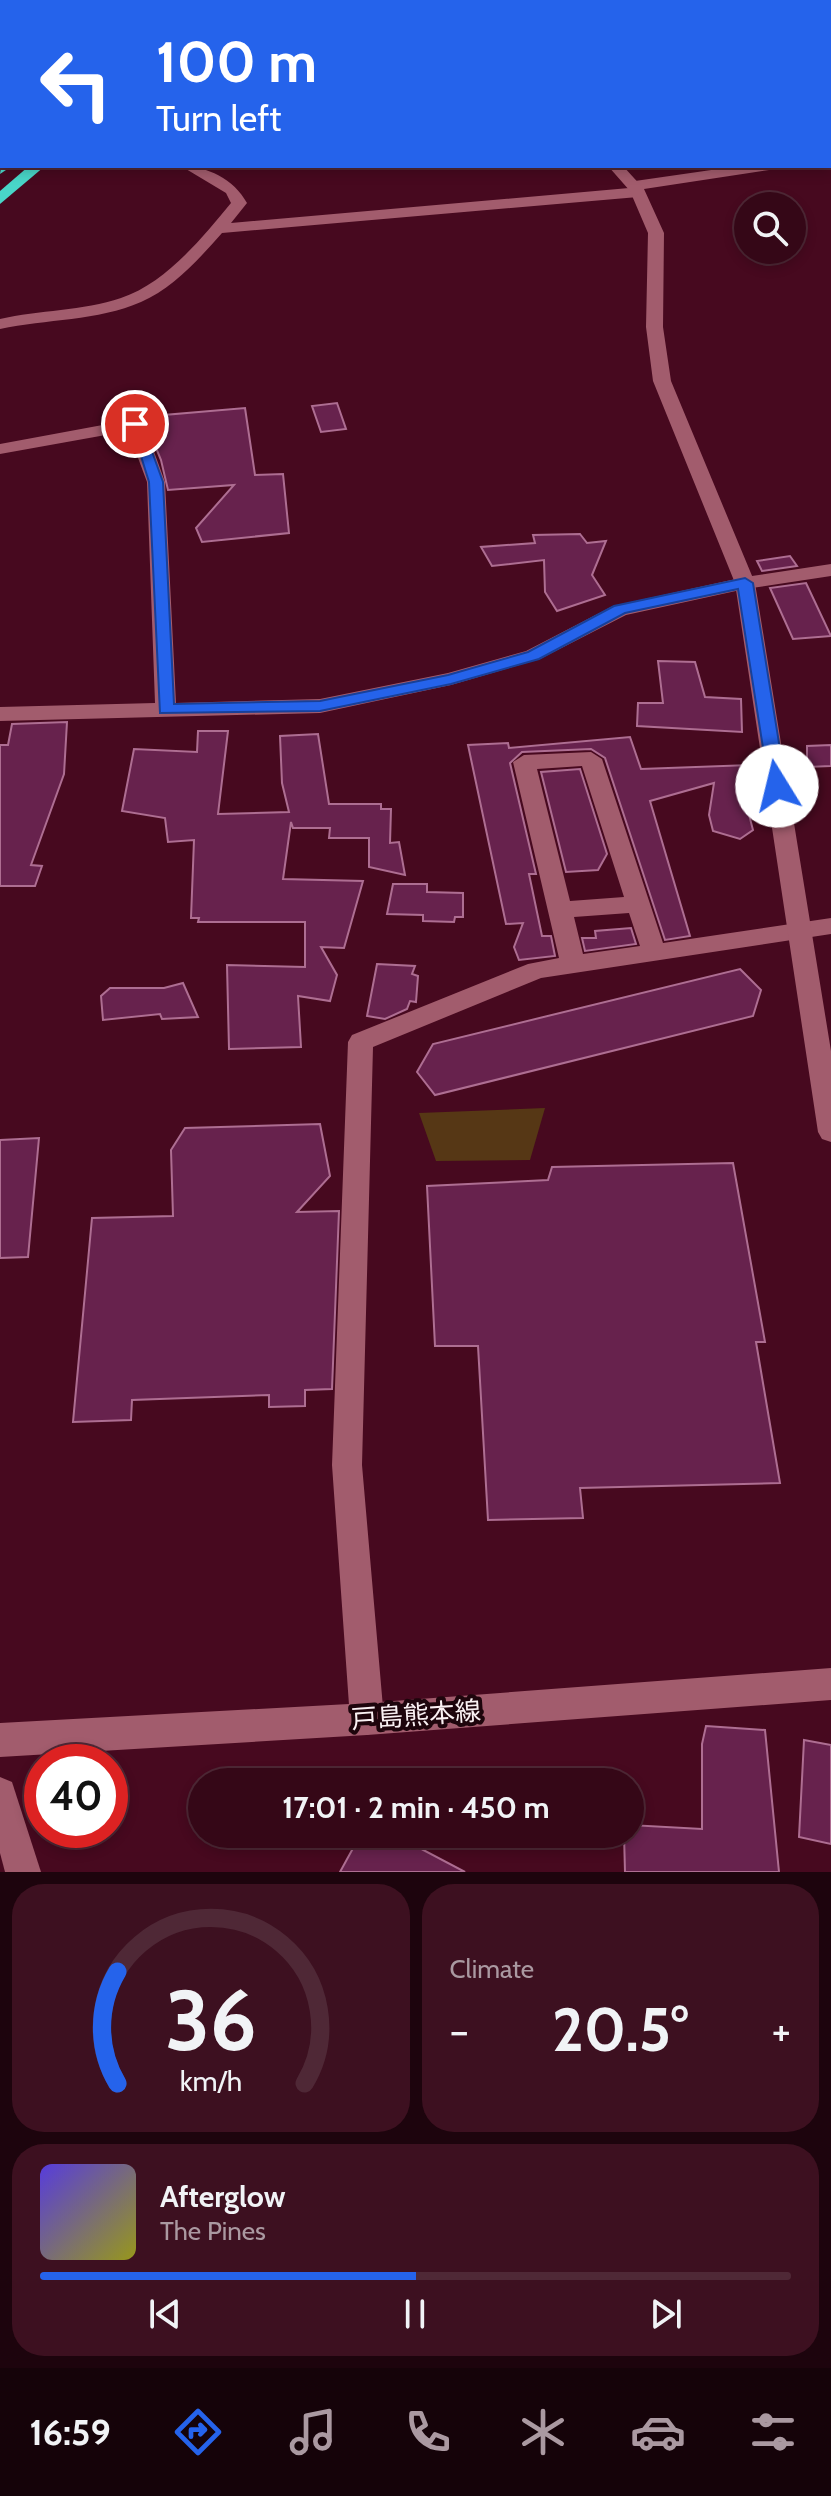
<!DOCTYPE html>
<html lang="en">
<head>
<meta charset="utf-8">
<style>
  body { margin:0; font-family:Cabin,"Noto Sans JP",sans-serif; background:#3d1020; color:#f1f3f6; height:100vh; display:flex; flex-direction:column; font-size:30px; white-space:nowrap }
  * { box-sizing:border-box; margin:0 }
  p { font-size:26px; color:#aa99a1 }
  .icon { flex:none; width:44px; height:44px; fill:none; stroke:currentColor; stroke-width:2; stroke-linecap:round; stroke-linejoin:round }
  .map { position:relative; height:1872px; overflow:hidden }
  .sheet { display:flex; flex-direction:column; gap:12px; padding:12px; background:#1d040d; flex:1 }
  .sheet>* { flex:none }
  .guide { position:absolute; left:0px; top:0px; width:832px; height:168px; box-shadow:0 4px 12px #0003,0 0 0 2px #4f2836; background:#2563eb; color:#fff; overflow:hidden }
  .controls { position:absolute; left:734px; top:192px; display:grid; gap:16px }
  .controls a { display:grid; place-items:center; width:72px; height:72px; border-radius:50%; background:#350717; box-shadow:0 4px 12px #0003,0 0 0 2px #4f2836; font-size:40px }
  .speed { position:absolute; left:24px; top:1744px; display:flex; gap:16px; font-size:40px; font-weight:700; text-align:center }
  .speed>* { display:grid; place-content:center; width:104px; height:104px; border-radius:50%; background:#350717; box-shadow:0 4px 12px #0003,0 0 0 2px #4f2836; line-height:1 }
  .speed .limit { border:12px solid #d22; background:#fff; color:#111 }
  .pin { position:absolute; display:grid; place-items:center; width:68px; height:68px; color:#fff; margin:-34px; border:4px solid #fff; border-radius:50%; box-shadow:0 2px 8px #0007 }
  .me { position:absolute; width:88px; margin:-44px; rotate:351deg; stroke-linejoin:round; filter:drop-shadow(0 0 6px #0008) }
  .turn { display:flex; align-items:center; gap:28px; height:168px; padding:0 24px; font-size:36px }
  .turn .icon { width:104px; height:104px; stroke-width:2.5 }
  .turn b { display:block; font-size:56px; line-height:68px }
  .big { font-size:60px; font-weight:800; line-height:1.1 }
  .sheet .tile { flex:1; display:flex; flex-direction:column; justify-content:center; gap:12px; min-width:0; padding:0 28px; border-radius:32px; background:#3d1020 }
  .sheet .dial { align-items:center; gap:0 }
  .dial svg { height:208px; overflow:visible; fill:none; stroke:#4f2836; stroke-width:7; stroke-linecap:round; text-anchor:middle }
  .dial text { fill:#f1f3f6; stroke:none }
  .song { display:flex; align-items:center; gap:24px }
  .cover { width:96px; height:96px; border-radius:12px; background:linear-gradient(135deg,hsl(250 70% 55%),hsl(60 70% 35%)) }
  .played { height:8px; border-radius:4px; background:linear-gradient(90deg,#2563eb 50%,#4f2836 50%) }
  .keys { display:flex; justify-content:space-around; direction:ltr }
  .heat { display:flex; justify-content:space-between; align-items:center; font-size:44px; direction:ltr }
  .sheet .tiles { flex:1; display:grid; gap:12px; grid-template-columns:1fr 1fr }
  .tile:last-child { grid-column:span 2 }
  .trip { position:absolute; left:188px; top:1768px; width:456px; height:80px; border-radius:40px; background:#350717; box-shadow:0 4px 12px #0003,0 0 0 2px #4f2836; font-weight:800; line-height:80px; text-align:center }
  .tabs { display:flex; height:128px; justify-content:space-around; align-items:center; background:#150309; color:#aa99a1 }
  .tabs .icon { width:56px; height:56px }
  .tabs .selected { color:#2563eb }
  .tabs b { font-size:36px; color:#f1f3f6 }
  .map>svg:first-child { display:block }
  .green { fill:#563715 }
  .building { fill:#67224d; stroke:#ae6e92; stroke-width:2 }
  .lines { fill:none; stroke-linecap:round; stroke-linejoin:round }
  .street { fill:#a25c6d; fill-rule:evenodd }
  .secondary { fill:#a25c6d; fill-rule:evenodd }
  .highway { fill:#49d6c8; fill-rule:evenodd }
  .route { fill:#2563eb; stroke:#184099; stroke-width:2 }
  .labels { text-anchor:middle; stroke-width:8; stroke-linejoin:round; paint-order:stroke }
  .near-street-label { font-size:26px; fill:#faf1f3; stroke:#1e050c }
</style>
</head>
<body>
<div class="map">
<svg width="831" height="1872" viewBox="0 0 831 1872">
  <rect width="100%" height="100%" fill="#47091f"/>
  <path class="green" d="M545 1108 530 1160 436 1161 419 1113Z"/>
  <g class="building">
    <path d="M337 403 346 429 321 432 312 406Z"/>
    <path d="M245 408 255 475 283 474 289 533 202 542 196 528 234 485 168 490 161 460 145 421 164 419V415Z"/>
    <path d="M580 534 587 543 606 541 592 575 605 595 557 611 545 592 544 560 492 566 481 547 535 543 533 535Z"/>
    <path d="M790 556 797 566 762 571 757 561Z"/>
    <path d="M806 583 831 636 793 639 770 588Z"/>
    <path d="M658 661 695 662 705 697 741 699 742 732 637 726 638 703H663Z"/>
    <path d="M67 722 64 774 31 865 42 866 35 886H0V745H8L12 724Z"/>
    <path d="M198 731H228L218 814 289 812 282 783 280 736 318 734 329 804H381V809H391L390 843 399 842 405 875 369 867V838H329L330 828H293L291 822 283 879 363 881 344 948 321 947 337 975 330 1001 298 996 301 1047 229 1049 227 965 305 967V922H198L199 918H191L194 840 168 842 165 818 122 811 134 749 197 752Z"/>
    <path d="M630 737 641 769 750 765 751 773 739 776 753 830 740 839 713 831 709 815 714 783 650 801 690 936 665 940 605 758 591 749 522 752 510 763 536 874H529L542 936H551L555 956 519 960 514 947 523 923 506 924 468 745 508 743 509 748Z"/>
    <path d="M831 745V766L807 767V746Z"/>
    <path d="M580 769 607 854 598 870 566 872 541 772Z"/>
    <path d="M393 884H427V892L463 893V917H455L454 922 423 921V915L387 914Z"/>
    <path d="M631 928 636 944 585 951 582 938H596L595 931Z"/>
    <path d="M377 964 415 966 412 974 418 976 416 1002 410 1001 407 1009 385 1019 367 1016Z"/>
    <path d="M740 969 761 990 753 1016 435 1095 417 1072 433 1044Z"/>
    <path d="M183 983 198 1017 162 1019 160 1014 103 1020 101 996 110 988H164Z"/>
    <path d="M320 1124 330 1176 297 1212 339 1211 332 1389 305 1390V1406L269 1407V1395L132 1400 131 1420 73 1422 92 1218 173 1216 171 1150 185 1128Z"/>
    <path d="M39 1138 28 1257 0 1258V1140Z"/>
    <path d="M733 1163 765 1342H756L780 1483 580 1488 583 1518 488 1520 478 1346H435L427 1186 548 1180 552 1167Z"/>
    <path d="M706 1726 765 1730 779 1872H625L624 1834H630V1825L702 1829V1744Z"/>
    <path d="M804 1740 831 1745V1844L799 1837Z"/>
    <path d="M371 1834H393L465 1872H340L357 1841Z"/>
  </g>
  <g class="lines">
    <g class="street">
      <rect x="643" y="0" width="12" height="2"/>
      <path d="M728 0H751L752 2H729Z"/>
      <path d="M813 0H825L826 2H814Z"/>
      <rect x="0" y="10" width="2" height="8"/>
      <rect x="830" y="17" width="1" height="8"/>
      <rect x="830" y="34" width="1" height="8"/>
      <rect x="830" y="98" width="1" height="8"/>
      <rect x="830" y="120" width="1" height="13"/>
      <path d="M830 158H831V166H828Z"/>
      <path d="M181 166C207 166 234 179 247 203L231 223 629 188 630 183 635 181 739 166H776L769 170 644 189 643 195 638 197 222 233C199 259 173 288 141 302 98 321 46 319 0 329V319C39 310 83 311 121 298 166 283 202 238 231 203L226 193Z"/>
      <path d="M135 419 144 424 165 482 176 703 320 699 448 673 526 651 613 606 745 577 831 564V576L745 589 626 615 540 659 451 685 320 713 0 721V707L155 703 147 482 128 431 0 454V444Z"/>
      <path d="M591 752 602 759 663 943 831 918V934L541 978 373 1047 362 1465 384 1719 379 1731 367 1735 355 1731 350 1719 332 1465 348 1042 352 1035 528 964 559 958 513 762 524 755ZM582 766 624 897 570 901 537 769ZM629 913 640 946 583 954 574 917Z"/>
      <path d="M0 1777 12 1782 41 1872H5L0 1853Z"/>
    </g>
    <g class="secondary">
      <path d="M140 0H161L162 2H141Z"/>
      <rect x="0" y="74" width="2" height="8"/>
      <path d="M608 166H623L644 189 664 233 663 327 671 381 755 583 831 1051V1142L822 1139 818 1132 735 583 653 381 646 327 648 233 630 191Z"/>
      <path d="M831 1668V1700L367 1735 0 1757V1723L367 1703Z"/>
    </g>
    <g class="highway">
      <path d="M2 162V166H12L0 174Z"/>
      <path d="M29 166H45L0 204V191Z"/>
    </g>
  </g>
  <path class="route" d="M130 421 142 424 163 482 174 704 320 701 448 675 528 652 614 606 745 578 753 583 786 786 777 792 769 786 738 589 625 613 539 659 451 684 320 711 160 713 149 482Z"/>
  <g class="labels">
    <g class="near-street-label">
      <text transform="translate(416 1715) rotate(-4)" y="9">戸島熊本線</text>
    </g>
  </g>
</svg>
<div class="controls">
<a><svg class="icon" aria-label="search" viewBox="0 0 24 24"><circle cx="10" cy="10" r="6"/><path d="M15 15l6 6"/></svg></a>
</div>
<div class="speed"><div class="limit">40</div></div>
<div class="pin" style="left:135px;top:424px;background:#d93025"><svg class="icon" aria-label="arrive" viewBox="0 0 24 24"><path d="M6 21V4h12l-3 4 3 4H6"/></svg></div>
<svg class="me" style="left:777px;top:786px" viewBox="-20 -20 40 40"><circle r="19" fill="#fff"/><path d="M0-13L10 11 0 6-10 11z" fill="#2563eb"/></svg>
<div class="trip">17:01 · 2 min · 450 m</div>
<div class="guide">
<div class="turn"><svg class="icon" aria-label="left" viewBox="0 0 24 24"><path d="M17 20v-9H6M10 6l-5 5 5 5"/></svg><div><b>100 m</b>Turn left</div></div>
</div>
</div>
<section class="sheet">
<div class="tiles">
<div class="tile dial"><svg viewBox="0 0 100 80">
<path d="M14 69A42 42 0 1 1 86 69"/>
<path d="M14 69A42 42 0 0 1 14 26" stroke="#2563eb"/>
<text x="50" y="56" font-size="32" font-weight="700">36</text>
<text x="50" y="72" font-size="11">km/h</text>
</svg></div>
<div class="tile"><p>Climate</p>
<div class="heat"><a>−</a><b class="big">20.5°</b><a>+</a></div>
</div>
<div class="tile">
<div class="song"><i class="cover"></i><div><b>Afterglow</b><p>The Pines</p></div></div>
<div class="played"></div>
<div class="keys"><svg class="icon" aria-label="previous" viewBox="0 0 24 24"><path d="M18 5L8 12l10 7zM5 5v14"/></svg><svg class="icon" aria-label="pause" viewBox="0 0 24 24"><path d="M8 5v14M16 5v14"/></svg><svg class="icon" aria-label="next" viewBox="0 0 24 24"><path d="M6 5l10 7-10 7zM19 5v14"/></svg></div>
</div>
</div>
</section>
<nav class="tabs">
<b>16:59</b>
<svg class="icon selected" aria-label="directions" viewBox="0 0 24 24"><path d="M12 3l9 9-9 9-9-9zM9 14v-3h6M13 9l2 2-2 2"/></svg>
<svg class="icon" aria-label="music" viewBox="0 0 24 24"><path d="M9 18V5l10-2v13"/><circle cx="6" cy="18" r="3"/><circle cx="16" cy="16" r="3"/></svg>
<svg class="icon" aria-label="phone" viewBox="0 0 24 24"><path d="M5 4h4l2 5-3 2q2 4 5 5l2-3 5 2v4C11 20 4 13 5 4z"/></svg>
<svg class="icon" aria-label="climate" viewBox="0 0 24 24"><path d="M12 3v18M4 7l16 10M4 17L20 7"/></svg>
<svg class="icon" aria-label="car" viewBox="0 0 24 24"><path d="M5 17H2v-5l4-1 3-4h7l3 4 3 1v5h-3M9 17h6M6 11h13"/><circle cx="7" cy="17" r="2"/><circle cx="17" cy="17" r="2"/></svg>
<svg class="icon" aria-label="filters" viewBox="0 0 24 24"><path d="M4 7h16M4 17h16"/><circle cx="9" cy="7" r="2"/><circle cx="15" cy="17" r="2"/></svg>
</nav>
</body>
</html>
